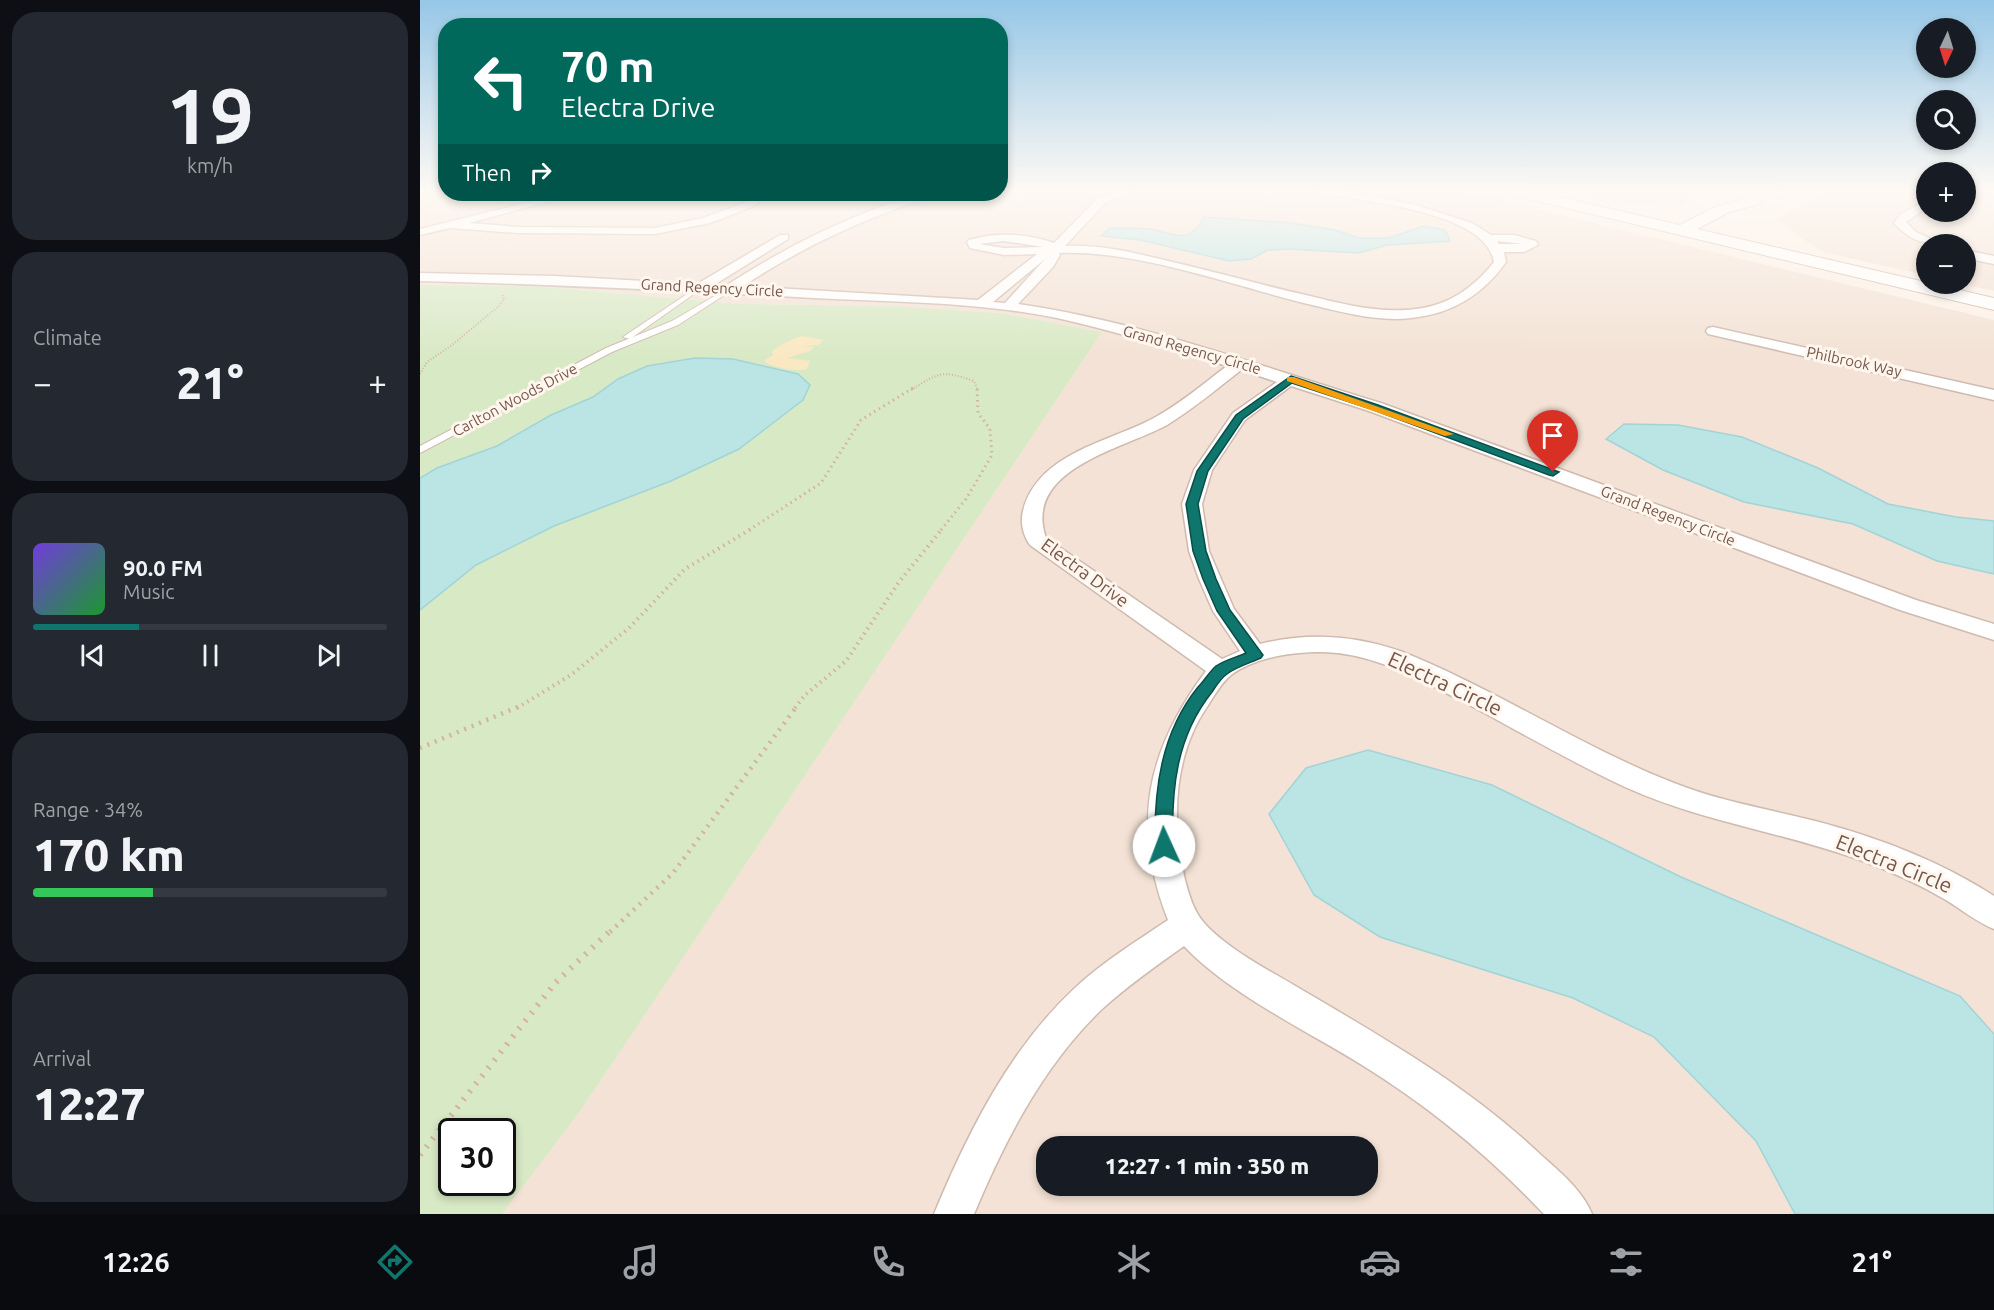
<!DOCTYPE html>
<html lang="en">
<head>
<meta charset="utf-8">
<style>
  body { margin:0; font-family:Ubuntu,sans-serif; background:#242831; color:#f1f3f6; height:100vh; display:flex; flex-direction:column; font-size:22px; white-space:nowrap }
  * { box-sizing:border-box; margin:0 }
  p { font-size:20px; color:#9ea1a6 }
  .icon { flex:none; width:33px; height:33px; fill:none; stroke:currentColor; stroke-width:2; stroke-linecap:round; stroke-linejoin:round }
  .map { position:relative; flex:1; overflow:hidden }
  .panel { display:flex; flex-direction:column; gap:12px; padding:12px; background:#0d0f14; width:420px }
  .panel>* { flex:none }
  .hud { position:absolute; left:18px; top:18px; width:570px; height:183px; border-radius:24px; box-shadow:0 3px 9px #0003; background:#00695c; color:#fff; overflow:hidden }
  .needle { width:39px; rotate:184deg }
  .controls { position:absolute; left:1496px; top:18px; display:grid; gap:12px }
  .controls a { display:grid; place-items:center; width:60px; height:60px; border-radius:50%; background:#171b24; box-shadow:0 3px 9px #0003; font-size:30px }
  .speed { position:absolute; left:18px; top:1118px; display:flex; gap:12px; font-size:30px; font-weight:700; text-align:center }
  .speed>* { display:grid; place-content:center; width:78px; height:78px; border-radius:50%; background:#171b24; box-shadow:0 3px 9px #0003; line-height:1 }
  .speed .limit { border:3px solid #111; border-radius:9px; background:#fff; color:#111 }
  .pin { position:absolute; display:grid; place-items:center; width:51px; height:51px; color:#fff; margin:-62px -26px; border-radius:50% 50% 50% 0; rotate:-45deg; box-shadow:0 0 6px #0007 }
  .pin .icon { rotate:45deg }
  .me { position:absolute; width:66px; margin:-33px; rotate:358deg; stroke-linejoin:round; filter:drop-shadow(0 0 4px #0008) }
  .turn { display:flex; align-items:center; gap:21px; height:126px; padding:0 24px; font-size:27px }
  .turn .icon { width:78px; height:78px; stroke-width:2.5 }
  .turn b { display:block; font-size:42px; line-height:51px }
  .then { display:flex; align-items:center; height:57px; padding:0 24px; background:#0003; gap:12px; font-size:22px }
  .big { font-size:45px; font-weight:800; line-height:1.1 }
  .panel .widget { flex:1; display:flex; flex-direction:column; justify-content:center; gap:9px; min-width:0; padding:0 21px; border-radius:24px; background:#242831 }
  .panel .dial { align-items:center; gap:0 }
  .dial b { font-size:78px; line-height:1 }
  .song { display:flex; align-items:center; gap:18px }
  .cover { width:72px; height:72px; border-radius:9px; background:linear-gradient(135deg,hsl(260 70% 55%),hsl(130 70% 35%)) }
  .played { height:6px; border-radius:3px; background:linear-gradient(90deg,#0f766e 30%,#363941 30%) }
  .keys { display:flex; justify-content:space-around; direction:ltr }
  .heat { display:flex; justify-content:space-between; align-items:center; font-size:33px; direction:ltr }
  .charge { height:9px; border-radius:4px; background:linear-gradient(90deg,#34c759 34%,#363941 0) }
  .trip { position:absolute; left:616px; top:1136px; width:342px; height:60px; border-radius:24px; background:#171b24; box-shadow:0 3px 9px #0003; font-weight:800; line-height:60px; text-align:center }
  .menu { display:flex; height:96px; justify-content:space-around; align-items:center; background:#090b0e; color:#9ea1a6 }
  .menu .icon { width:42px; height:42px }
  .menu .selected { color:#0f766e }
  .menu b { font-size:27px; color:#f1f3f6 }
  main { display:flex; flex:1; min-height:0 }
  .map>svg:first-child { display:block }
  .residential { fill:#f3e2d5; fill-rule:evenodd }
  .green { fill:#d8e9c5; fill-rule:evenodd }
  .sand { fill:#fae8c2 }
  .water { fill:#bbe4e5; stroke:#a2d4d7; stroke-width:1.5 }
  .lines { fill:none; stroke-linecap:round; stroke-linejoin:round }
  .lane-casing { stroke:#cfbaaf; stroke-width:2 }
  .street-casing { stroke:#cfbaaf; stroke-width:3 }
  .secondary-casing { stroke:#d2b9ad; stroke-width:2 }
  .path-far4 { stroke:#d6b0a2; stroke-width:2; stroke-dasharray:1 2; stroke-linecap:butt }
  .path-far3 { stroke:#d6b0a2; stroke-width:3; stroke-dasharray:1.5 4; stroke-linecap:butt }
  .path-far2 { stroke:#d6b0a2; stroke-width:4; stroke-dasharray:1.5 4.5; stroke-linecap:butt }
  .path-far1 { stroke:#d6b0a2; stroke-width:4.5; stroke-dasharray:2 6; stroke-linecap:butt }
  .path { stroke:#d6b0a2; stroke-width:6; stroke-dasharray:2 8; stroke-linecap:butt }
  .lane { fill:#fff; fill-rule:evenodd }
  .street { fill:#fff; fill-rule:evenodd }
  .secondary { fill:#fff; fill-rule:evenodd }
  .route { fill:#0f766e; stroke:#0a4d48; stroke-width:1.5 }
  .slow { fill:#f59e0b }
  .labels { text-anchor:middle; stroke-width:6; stroke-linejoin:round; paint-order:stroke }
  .far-street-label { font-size:15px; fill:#75564b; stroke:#fff6ed }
  .street-label { font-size:18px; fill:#75564b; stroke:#fff6ed }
  .near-street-label { font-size:21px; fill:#75564b; stroke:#fff6ed }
</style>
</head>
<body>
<main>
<section class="panel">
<div class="widget dial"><b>19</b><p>km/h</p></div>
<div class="widget"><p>Climate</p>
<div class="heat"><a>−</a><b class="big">21°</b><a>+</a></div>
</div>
<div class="widget">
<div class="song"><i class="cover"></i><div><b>90.0 FM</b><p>Music</p></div></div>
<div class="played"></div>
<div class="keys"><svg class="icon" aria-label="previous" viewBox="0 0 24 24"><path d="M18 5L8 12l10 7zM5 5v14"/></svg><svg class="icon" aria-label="pause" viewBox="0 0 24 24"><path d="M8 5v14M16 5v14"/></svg><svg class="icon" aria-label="next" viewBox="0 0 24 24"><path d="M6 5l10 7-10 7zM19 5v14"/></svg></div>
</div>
<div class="widget"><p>Range · 34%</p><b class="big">170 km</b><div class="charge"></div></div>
<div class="widget"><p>Arrival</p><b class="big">12:27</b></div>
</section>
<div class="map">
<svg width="1574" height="1214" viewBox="0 0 1574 1214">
  <rect width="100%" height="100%" fill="#fcf1e6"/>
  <g class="residential">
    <path d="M0 189H25L26 194H580L581 189H1033L1574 320V1214H82L161 1110 682 332 580 313 470 306 319 304 114 286 0 285ZM627 1146H948V1185H627Z"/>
    <path d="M1129 189H1296L1260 206 1192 204Z"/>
    <path d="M1410 189H1506V212H1545V189H1574V291L1542 284H1545V244H1506V275L1402 252 1356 220Z"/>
  </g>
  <path class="green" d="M0 285 114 286 319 304 470 306 580 313 682 332 161 1110 82 1214H0ZM32 1131H82V1182H32Z"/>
  <path class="sand" d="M382 336 404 340 398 345 382 346 394 347 390 351 367 358 390 361 387 369C375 372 356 368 345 362V360L353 355 352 351C357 346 377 337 382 336Z"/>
  <g class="water">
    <path d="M784 217 871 223 915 230 939 238H969L1003 226 1025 230 1030 241 967 245 939 253 870 249 848 250 831 259 809 261 721 240 681 236 690 228C703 228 716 228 728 229 754 232 768 248 784 217Z"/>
    <path d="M275 358 313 359 378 374 390 385 383 400 319 449 251 481 134 526 56 565 0 610V478L17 468 77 446 131 415 173 397 198 379 227 366Z"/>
    <path d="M1204 424 1258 425 1322 437 1398 468 1468 504 1536 517 1574 521V574L1517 561 1433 524 1324 502 1243 470 1186 439Z"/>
    <path d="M948 750 1072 785 1261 877 1540 996 1574 1034V1214H1375L1336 1141 1234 1037 1153 998 960 937 894 895 849 814 886 768Z"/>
  </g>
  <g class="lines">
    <defs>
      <g id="lane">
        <path d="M279 286 282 288 281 289 210 339 203 337Z"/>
        <path d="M310 287 312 288V290L258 325 192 352 0 453V446L186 348 252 321Z"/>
      </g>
      <g id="street">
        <path d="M702 189H717L685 203 645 246C678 244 711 252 744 260 793 271 841 285 890 296 927 305 965 315 1003 308 1032 303 1056 285 1074 262 1067 217 970 205 932 198 920 196 901 196 891 189H916L995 205 1052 223 1071 235H1094L1116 241 1118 245 1104 252H1084L1086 262C1063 295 1031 314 991 318 957 322 922 312 888 304 811 285 718 250 639 253L640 255 633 267 598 304C723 322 842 367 961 403L1496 600 1574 624V640L1480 610 949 411 871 386 825 420 792 470 782 504 789 551 801 579 814 609 840 644C888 632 934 635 980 651 1074 688 1159 746 1254 783 1299 801 1348 809 1395 821 1457 837 1520 861 1574 896V929C1557 922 1542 910 1526 900 1499 884 1470 871 1440 860 1362 832 1280 821 1205 787 1147 760 1092 727 1036 698 992 676 952 653 902 652 872 652 836 657 811 675 801 683 794 696 787 707 766 737 757 776 757 812 757 842 763 887 777 913 792 940 846 969 872 984 960 1036 1046 1084 1121 1155 1140 1172 1162 1190 1172 1214H1124C1069 1156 1010 1107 942 1065 886 1030 809 994 764 946 736 966 707 986 681 1010 623 1066 585 1140 554 1214H514C548 1132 590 1048 656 987 684 961 717 941 748 920 711 825 726 752 786 671L610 545C603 535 600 522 603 511 617 454 688 442 732 419 760 404 783 384 807 366 751 348 695 331 637 318 558 302 474 302 394 298 262 291 131 284 0 281V273L135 276 277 284 360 235H368V239L294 285H307C355 254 406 227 460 207 478 201 495 194 514 194L513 196C445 218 382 247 323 286L558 300 617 254 584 255 550 248 547 242 549 240C577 232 606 233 634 243L677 199ZM584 241 623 247 584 248 559 244ZM1077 241 1103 244H1079ZM625 259 585 303 573 302ZM821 370 857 382 813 413 774 470 762 504 769 551 779 579 793 611 820 651 802 659 626 538C602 469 703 449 747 425 773 409 797 389 821 370Z"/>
        <path d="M142 194H157L49 223 98 227 235 228 283 218 326 202 337 194H348L334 206 290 223 235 234 98 233 30 228 0 235V229Z"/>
        <path d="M1506 201V208L1486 222 1496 232 1518 242 1519 244C1501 244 1487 238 1474 223L1481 214Z"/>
        <path d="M1545 250 1574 256V264L1545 258Z"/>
        <path d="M1293 327 1574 390V400L1288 334 1286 331 1288 328Z"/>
      </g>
      <path id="secondary" d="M1077 189H1105L1260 225 1297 206 1326 199 1342 189H1360L1336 205 1309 212 1277 229 1574 298V310L1084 193Z"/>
    </defs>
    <use href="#lane" class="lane-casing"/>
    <use href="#street" class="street-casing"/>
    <use href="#secondary" class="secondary-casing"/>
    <g class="path-far4">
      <path d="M0 374 7 362 32 345 79 306 84 299 82 294"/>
      <path d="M491 390C520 372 521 370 554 381L558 390"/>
    </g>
    <g class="path-far3">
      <path d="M329 530 401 483 441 420 493 388"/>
      <path d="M521 530 546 499 572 455 570 429 558 413 557 388"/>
    </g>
    <g class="path-far2">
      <path d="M97 708 151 675 209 628 265 569 331 529"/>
      <path d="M375 708 385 695 426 661 479 582 522 529"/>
    </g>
    <g class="path-far1">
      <path d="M0 748 100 706"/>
      <path d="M190 932 253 873 377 706"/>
    </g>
    <path class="path" d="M0 1155 135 983 191 930"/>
    <use href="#lane" class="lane"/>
    <use href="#street" class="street"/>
    <use href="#secondary" class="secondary"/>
  </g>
  <linearGradient id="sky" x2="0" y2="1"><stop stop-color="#96c7e7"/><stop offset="0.53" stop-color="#fef9f4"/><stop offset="1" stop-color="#fef9f4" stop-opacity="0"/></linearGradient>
  <rect width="1574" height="359" fill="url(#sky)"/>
  <path class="route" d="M871 376 958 405 1139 472 1133 476 1129 475 951 409 872 383 823 419 788 471 778 504 786 551 796 579 810 610 843 655 841 658C830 663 816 667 807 674 801 678 796 686 792 692 756 737 751 790 753 846L750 851 744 854 737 851 735 846C734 789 741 733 778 687 784 681 790 671 796 666 805 660 817 657 826 653L797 611 783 579 773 551 766 504 777 471 816 415Z"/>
  <path class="slow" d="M867 377H874L1034 434 1025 436 867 381Z"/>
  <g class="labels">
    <g class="far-street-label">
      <text transform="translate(292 288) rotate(3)" y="5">Grand Regency Circle</text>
      <text transform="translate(772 350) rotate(16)" y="5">Grand Regency Circle</text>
      <text transform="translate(1434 362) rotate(12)" y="5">Philbrook Way</text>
      <text transform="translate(95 400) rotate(-28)" y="5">Carlton Woods Drive</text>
      <text transform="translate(1248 516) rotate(21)" y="5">Grand Regency Circle</text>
    </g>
    <g class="street-label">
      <text transform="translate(665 573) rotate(36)" y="6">Electra Drive</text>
    </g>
    <g class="near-street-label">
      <text transform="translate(1025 684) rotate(25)" y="7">Electra Circle</text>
      <text transform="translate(1474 864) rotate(22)" y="7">Electra Circle</text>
    </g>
  </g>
</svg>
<div class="controls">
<a><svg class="needle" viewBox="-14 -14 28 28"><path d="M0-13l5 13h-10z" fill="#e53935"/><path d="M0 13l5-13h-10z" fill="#9ea1a6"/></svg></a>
<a><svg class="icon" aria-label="search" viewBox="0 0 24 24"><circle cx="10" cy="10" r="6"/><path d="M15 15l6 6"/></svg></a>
<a>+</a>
<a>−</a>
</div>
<div class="speed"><div class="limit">30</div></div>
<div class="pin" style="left:1133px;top:472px;background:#d93025"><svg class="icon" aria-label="arrive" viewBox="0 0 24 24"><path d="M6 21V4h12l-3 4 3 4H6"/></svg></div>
<svg class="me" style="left:744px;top:846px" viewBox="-20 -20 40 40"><circle r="19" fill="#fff"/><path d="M0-13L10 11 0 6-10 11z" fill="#0f766e"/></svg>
<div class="trip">12:27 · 1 min · 350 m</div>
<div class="hud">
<div class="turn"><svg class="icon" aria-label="left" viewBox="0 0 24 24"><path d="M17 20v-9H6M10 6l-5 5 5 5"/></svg><div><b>70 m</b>Electra Drive</div></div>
<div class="then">Then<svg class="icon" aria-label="right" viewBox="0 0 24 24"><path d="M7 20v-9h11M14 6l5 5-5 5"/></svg></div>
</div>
</div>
</main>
<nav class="menu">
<b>12:26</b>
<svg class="icon selected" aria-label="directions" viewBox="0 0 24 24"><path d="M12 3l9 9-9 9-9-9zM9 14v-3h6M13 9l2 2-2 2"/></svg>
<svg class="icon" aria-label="music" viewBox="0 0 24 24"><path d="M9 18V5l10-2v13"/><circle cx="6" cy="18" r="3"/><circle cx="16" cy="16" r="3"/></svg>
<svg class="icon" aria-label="phone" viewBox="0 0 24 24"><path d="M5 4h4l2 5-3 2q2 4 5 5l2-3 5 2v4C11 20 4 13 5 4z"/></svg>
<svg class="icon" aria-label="climate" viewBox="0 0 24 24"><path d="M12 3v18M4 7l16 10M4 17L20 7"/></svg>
<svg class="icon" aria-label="car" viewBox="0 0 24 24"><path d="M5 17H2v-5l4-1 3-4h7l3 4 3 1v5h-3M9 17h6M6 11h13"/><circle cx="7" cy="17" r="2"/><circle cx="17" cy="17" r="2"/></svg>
<svg class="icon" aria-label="filters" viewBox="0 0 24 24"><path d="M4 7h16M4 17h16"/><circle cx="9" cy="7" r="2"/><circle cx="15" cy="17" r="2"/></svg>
<b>21°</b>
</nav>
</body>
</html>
